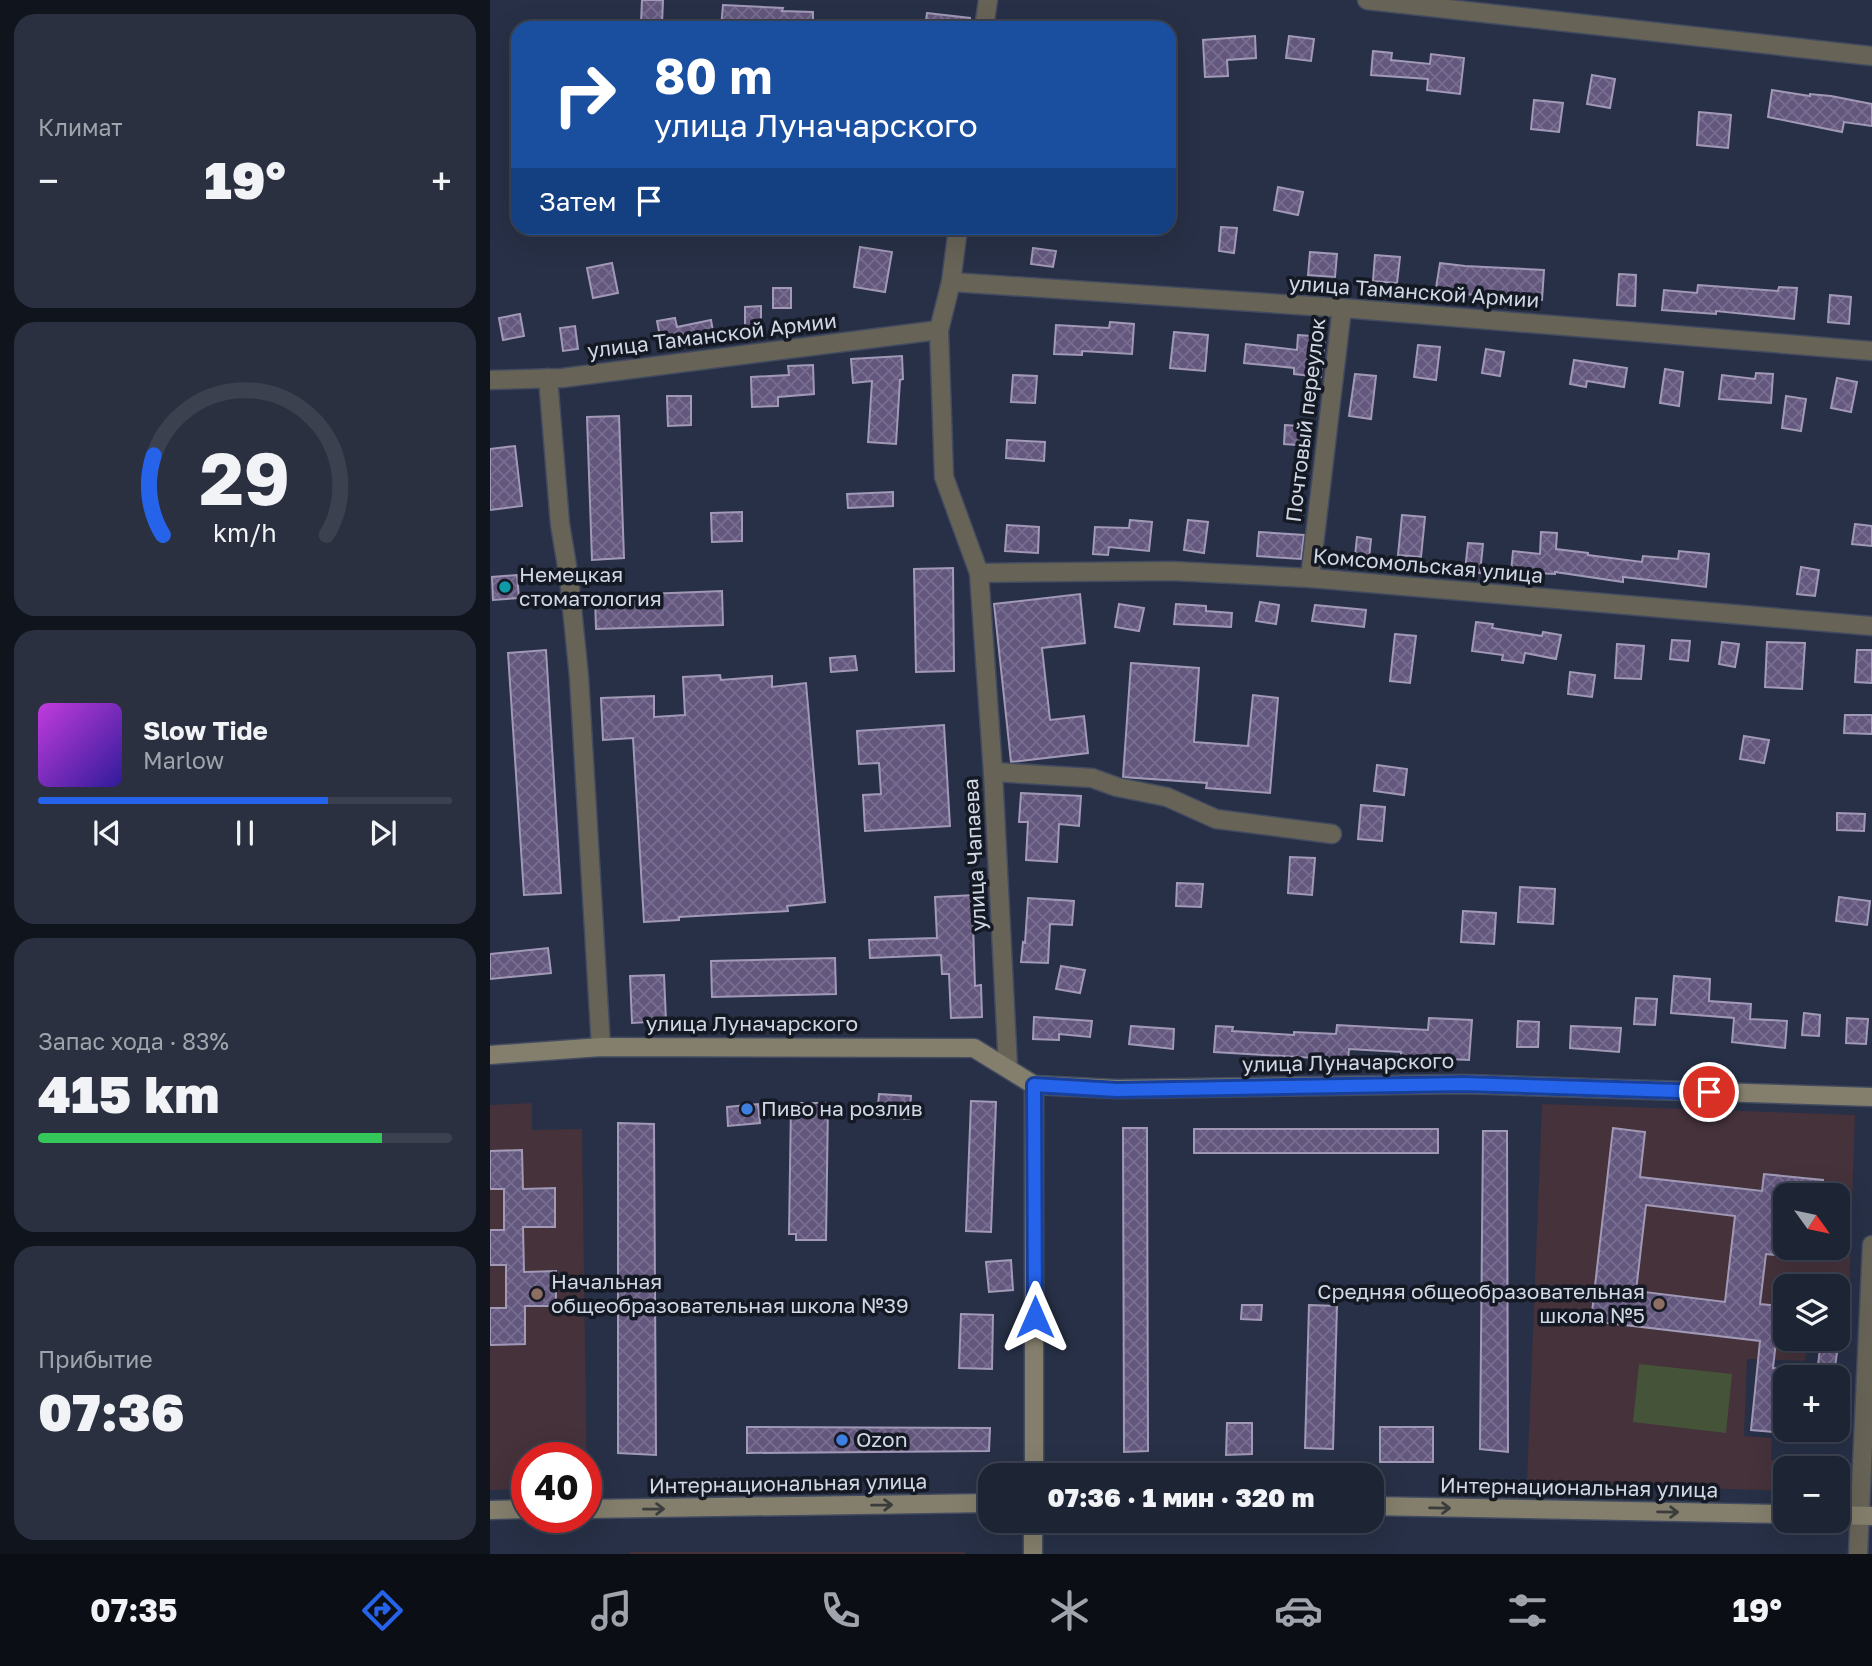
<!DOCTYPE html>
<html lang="ru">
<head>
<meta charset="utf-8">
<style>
  body { margin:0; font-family:"Golos Text",sans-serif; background:#2a3040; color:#f1f3f6; height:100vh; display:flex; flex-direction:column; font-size:26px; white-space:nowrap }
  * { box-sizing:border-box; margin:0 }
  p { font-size:23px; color:#a0a4ac }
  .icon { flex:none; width:38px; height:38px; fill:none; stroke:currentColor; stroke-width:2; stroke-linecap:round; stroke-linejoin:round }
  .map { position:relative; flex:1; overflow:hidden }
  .panel { display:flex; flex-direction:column; gap:14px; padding:14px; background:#10141d; width:490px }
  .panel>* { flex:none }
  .banner { position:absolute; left:21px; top:21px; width:665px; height:214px; border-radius:21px; box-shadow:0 7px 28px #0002,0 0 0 2px #3b414f; background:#1a4fa0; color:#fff; overflow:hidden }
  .needle { width:46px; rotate:123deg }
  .controls { position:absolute; left:1283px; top:1183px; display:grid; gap:14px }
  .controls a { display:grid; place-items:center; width:77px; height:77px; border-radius:14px; background:#1d2434; box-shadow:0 7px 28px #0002,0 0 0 2px #3b414f; font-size:35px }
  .speed { position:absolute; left:21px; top:1442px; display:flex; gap:14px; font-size:35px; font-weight:700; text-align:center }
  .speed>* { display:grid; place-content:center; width:91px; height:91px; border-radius:50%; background:#1d2434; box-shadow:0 7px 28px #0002,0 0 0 2px #3b414f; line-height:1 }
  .speed .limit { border:10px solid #d22; background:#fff; color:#111 }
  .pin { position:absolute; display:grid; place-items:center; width:60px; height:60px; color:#fff; margin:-30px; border:4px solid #fff; border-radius:50%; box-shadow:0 2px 7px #0007 }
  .me { position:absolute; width:77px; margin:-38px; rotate:0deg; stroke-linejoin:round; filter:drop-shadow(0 0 5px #0008) }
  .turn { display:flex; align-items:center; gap:24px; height:147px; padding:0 28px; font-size:32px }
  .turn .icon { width:91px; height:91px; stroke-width:2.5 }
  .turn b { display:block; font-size:49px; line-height:60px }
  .then { display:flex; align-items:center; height:66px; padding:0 28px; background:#0003; gap:14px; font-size:26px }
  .big { font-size:52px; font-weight:800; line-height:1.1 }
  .panel .card { flex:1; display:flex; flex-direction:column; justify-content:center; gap:10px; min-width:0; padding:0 24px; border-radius:21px; background:#2a3040 }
  .panel .dial { align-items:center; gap:0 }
  .dial svg { height:182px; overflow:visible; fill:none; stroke:#3b414f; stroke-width:7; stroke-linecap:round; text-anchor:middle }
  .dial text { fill:#f1f3f6; stroke:none }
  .song { display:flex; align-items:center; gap:21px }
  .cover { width:84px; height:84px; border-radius:10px; background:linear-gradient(135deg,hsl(290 70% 55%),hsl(250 70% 35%)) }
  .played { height:7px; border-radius:4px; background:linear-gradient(90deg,#2563eb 70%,#3b414f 70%) }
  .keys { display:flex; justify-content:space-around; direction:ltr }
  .heat { display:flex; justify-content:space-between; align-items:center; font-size:38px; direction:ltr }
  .charge { height:10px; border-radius:5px; background:linear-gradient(90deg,#34c759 83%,#3b414f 0) }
  .trip { position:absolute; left:488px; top:1463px; width:406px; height:70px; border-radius:21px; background:#1d2434; box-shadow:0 7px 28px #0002,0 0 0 2px #3b414f; font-weight:800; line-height:70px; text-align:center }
  .dock { display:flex; height:112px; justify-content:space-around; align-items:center; background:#0c0e15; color:#a0a4ac }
  .dock .icon { width:49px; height:49px }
  .dock .active { color:#2563eb }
  .dock b { font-size:32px; color:#f1f3f6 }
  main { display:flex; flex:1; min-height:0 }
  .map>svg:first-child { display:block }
  .education { fill:#45323b; fill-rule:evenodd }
  .garden { fill:#455439 }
  .building { fill:url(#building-cross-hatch); stroke:#a199b6; stroke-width:2; fill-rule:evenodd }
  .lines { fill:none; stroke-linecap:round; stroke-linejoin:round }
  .street-casing { stroke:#424b5f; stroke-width:21 }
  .secondary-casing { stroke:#424b5f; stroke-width:21 }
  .street { stroke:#676357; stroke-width:18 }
  .secondary { stroke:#847f6c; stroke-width:18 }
  .oneway { stroke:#3b3d3d }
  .route-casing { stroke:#184099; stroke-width:18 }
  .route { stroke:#2563eb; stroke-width:12 }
  .culture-dot { fill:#0f9aa8; stroke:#141923; stroke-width:2.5 }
  .shop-dot { fill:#3f7fe0; stroke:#141923; stroke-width:2.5 }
  .education-dot { fill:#8d6e63; stroke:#141923; stroke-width:2.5 }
  .labels { text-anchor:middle; stroke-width:7; stroke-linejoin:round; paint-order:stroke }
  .street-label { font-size:21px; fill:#d0d7e5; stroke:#141923 }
  .poi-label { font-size:21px; fill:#d0d7e5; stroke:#141923; text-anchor:start }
</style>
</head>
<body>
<main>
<section class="panel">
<div class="card"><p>Климат</p>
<div class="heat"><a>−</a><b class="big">19°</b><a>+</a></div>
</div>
<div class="card dial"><svg viewBox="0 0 100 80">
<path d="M14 69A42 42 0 1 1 86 69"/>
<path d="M14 69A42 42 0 0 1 10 34" stroke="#2563eb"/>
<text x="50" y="56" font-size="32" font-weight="700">29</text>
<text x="50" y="72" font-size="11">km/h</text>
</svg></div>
<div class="card">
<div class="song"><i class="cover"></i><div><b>Slow Tide</b><p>Marlow</p></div></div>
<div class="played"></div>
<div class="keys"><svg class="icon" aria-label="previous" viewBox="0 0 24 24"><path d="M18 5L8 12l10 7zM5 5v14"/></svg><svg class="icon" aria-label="pause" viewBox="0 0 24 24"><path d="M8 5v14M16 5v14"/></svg><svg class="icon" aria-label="next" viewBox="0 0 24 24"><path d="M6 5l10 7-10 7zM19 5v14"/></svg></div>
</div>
<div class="card"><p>Запас хода · 83%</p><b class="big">415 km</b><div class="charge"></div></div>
<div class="card"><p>Прибытие</p><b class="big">07:36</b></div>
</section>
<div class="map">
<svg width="1382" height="1554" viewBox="0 0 1382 1554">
  <defs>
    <pattern id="building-cross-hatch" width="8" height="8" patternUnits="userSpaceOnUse" patternTransform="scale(1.75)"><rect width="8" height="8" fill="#63577e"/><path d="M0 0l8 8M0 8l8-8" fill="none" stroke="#786e90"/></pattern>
  </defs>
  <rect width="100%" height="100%" fill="#273046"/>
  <g class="education">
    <path d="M42 1103V1130L92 1129 97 1488 96 1458H37V1489L0 1490V1105Z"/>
    <path d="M1052 1104 1365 1115 1358 1324 1348 1323V1286H1295V1339H1319L1315 1361 1257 1359 1254 1436 1282 1438 1281 1460 1340 1462 1339 1468H1295V1491L1037 1482ZM1295 1195H1348V1248H1295Z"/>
    <rect x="140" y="1552" width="335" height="2"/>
  </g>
  <path class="garden" d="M1149 1364 1242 1374 1236 1433 1143 1422Z"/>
  <g class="building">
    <path d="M152 0H173L172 24 151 23Z"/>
    <path d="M233 5 293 8 292 11 323 12V28H231Z"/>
    <path d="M437 13 480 18 479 28H435Z"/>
    <path d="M765 36 766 58 737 60 738 76 715 77 713 40Z"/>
    <path d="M799 36 824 39 821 61 796 58Z"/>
    <path d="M883 51 902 53 901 60 940 64 941 54 974 58 970 94 937 90 938 79 881 75Z"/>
    <path d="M1102 75 1125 79 1120 108 1097 104Z"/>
    <path d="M1282 90 1320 96V94L1341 96 1382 104V126L1354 122 1352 132 1278 117Z"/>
    <path d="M1044 100 1073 103 1069 132 1041 129Z"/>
    <path d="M1209 112 1241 115 1238 148 1207 145Z"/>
    <path d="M788 187 813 192 808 215 784 210Z"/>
    <path d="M731 227 747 228 744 253 729 251Z"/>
    <path d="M370 247 402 252 395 292 364 287Z"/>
    <path d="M543 248 566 251 563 267 541 264Z"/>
    <path d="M820 252 847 254 845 277 818 275Z"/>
    <path d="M885 255 910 257 907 283 883 281Z"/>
    <path d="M122 263 128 293 103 298 97 268Z"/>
    <path d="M950 263 975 266 1054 270 1052 300 972 294 946 288Z"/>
    <path d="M1129 274 1146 275 1145 306 1127 305Z"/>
    <path d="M1208 285 1288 291 1289 287 1307 288 1304 319 1226 311V314L1172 310 1174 290 1207 293Z"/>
    <rect x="283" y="288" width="18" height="20"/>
    <path d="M1340 295 1361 297 1359 324 1338 322Z"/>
    <path d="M271 306V325L255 326V307Z"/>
    <path d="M30 314 34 336 13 340 9 318Z"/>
    <path d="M185 318 187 327 221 320 224 337 172 347 167 321Z"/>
    <path d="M620 322 644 324 642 354 592 351V355L564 354 566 325 619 328Z"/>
    <path d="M85 326 88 349 73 351 70 328Z"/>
    <path d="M684 332 718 335 715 371 680 368Z"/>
    <path d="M808 335 835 337 831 377 804 374V368L754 363 756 344 807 350Z"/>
    <path d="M928 345 950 347 946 380 924 377Z"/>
    <path d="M996 349 1014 352 1010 376 992 373Z"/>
    <path d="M412 356 413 379 410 380 406 444 378 442 382 381 363 383 361 359Z"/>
    <path d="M1084 360 1137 368 1134 387 1097 381 1096 387 1080 384Z"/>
    <path d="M323 365 324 394 288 397V406L262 407 261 377 299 375 298 366Z"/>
    <path d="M1175 369 1193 372 1189 406 1170 403Z"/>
    <path d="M1266 373 1283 374 1281 403 1229 399 1232 375 1265 379Z"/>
    <path d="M865 374 886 376 881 419 859 416Z"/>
    <path d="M523 375 547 376 545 403 521 402Z"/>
    <path d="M1347 378 1367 382 1361 412 1341 408Z"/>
    <path d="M177 396H201V425L178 426Z"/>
    <path d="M1296 396 1316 399 1311 431 1292 428Z"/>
    <path d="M129 416 134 558 102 560 97 417Z"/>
    <path d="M795 425 822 427 820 446 794 444Z"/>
    <path d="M517 440 555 442 554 461 516 458Z"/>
    <path d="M25 446 32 506 0 510V449Z"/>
    <path d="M403 492V506L358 508 357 494Z"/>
    <path d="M252 512V541L222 542 221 513Z"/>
    <path d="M912 515 935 517 931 557 908 555Z"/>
    <path d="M640 520 662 522 659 551 619 547 618 555 603 554 605 527 639 528Z"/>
    <path d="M698 520 718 522 714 553 694 550Z"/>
    <path d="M1365 524 1382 526V546L1362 544Z"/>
    <path d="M517 525 549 527 548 553 515 551Z"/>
    <path d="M769 532 814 535 811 559 767 556Z"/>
    <path d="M1051 532 1067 533 1066 549 1098 553V555L1152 562 1153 556 1188 559 1189 551 1219 554 1216 587 1133 577V582L1065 572V574L1021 572 1023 551 1050 554Z"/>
    <path d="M867 537 881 539 879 558 865 556Z"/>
    <path d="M978 543 993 544 990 573 975 571Z"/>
    <path d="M1311 567 1329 570 1325 596 1307 594Z"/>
    <path d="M463 568 464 671 426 672 424 569Z"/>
    <path d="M27 575 29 598 3 600 2 577Z"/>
    <path d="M232 591 233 625 106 629 105 596Z"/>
    <path d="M590 594 595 643 552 648 560 720 594 716 598 753 521 762 504 604Z"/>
    <path d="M770 602 789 605 786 624 766 621Z"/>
    <path d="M629 604 654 608 649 631 625 627Z"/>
    <path d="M686 604 716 606V611L742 613 741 627 684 624Z"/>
    <path d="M825 605 876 610 874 627 822 621Z"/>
    <path d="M986 622 1003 624 1002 628 1052 636 1053 632 1071 635 1066 659 1035 653 1033 663 1012 660 1013 655 982 651Z"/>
    <path d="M905 634 926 636 920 683 900 681Z"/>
    <path d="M1182 640 1200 641 1198 661 1180 659Z"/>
    <path d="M1232 642 1249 644 1245 667 1229 664Z"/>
    <path d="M1277 642 1315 643 1312 689 1275 687Z"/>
    <path d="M1127 644 1154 646 1151 679 1125 678Z"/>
    <path d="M56 650 71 893 34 895 18 653Z"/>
    <path d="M1367 650H1382V683L1365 682Z"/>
    <path d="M365 656 367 670 341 672 340 658Z"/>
    <path d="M641 663 709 668 704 742 758 746 763 695 788 698 780 793 716 788 717 783 633 777Z"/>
    <path d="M1080 672 1105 675 1102 697 1078 694Z"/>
    <path d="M230 675 231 680 282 676V687L316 683 335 902 297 906 298 911 189 917V920L154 922 143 738 113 740 111 698 164 696V717L195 715 193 677Z"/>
    <path d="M1355 715H1382V734L1354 733Z"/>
    <path d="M454 725 460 826 375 831 373 795 391 794 389 763 369 764 367 731Z"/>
    <path d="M1254 736 1279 740 1274 763 1250 759Z"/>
    <path d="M887 765 917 769 914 795 884 791Z"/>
    <path d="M531 793 591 796 589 826 569 824 567 862 536 860 538 822H529Z"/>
    <path d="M871 805 895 807 892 841 868 839Z"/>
    <path d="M1347 813 1375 814 1374 831 1347 830Z"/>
    <path d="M800 857 825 858 822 895 798 893Z"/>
    <path d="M687 883 713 884 711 907 686 906Z"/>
    <path d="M1030 887 1065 889 1063 924 1028 922Z"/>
    <path d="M485 895 486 923H483L485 986 491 985 492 1017 461 1018 459 974H452L451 955 380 958 379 940 447 938 445 897Z"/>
    <path d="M1349 897 1380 901 1377 925 1346 921Z"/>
    <path d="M538 898 584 901 582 925 560 924 558 963 531 962 533 942 535 943Z"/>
    <path d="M973 911 1006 913 1004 944 971 942Z"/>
    <path d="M58 948 61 973 0 979V954Z"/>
    <path d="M345 958 346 994 222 997 221 961Z"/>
    <path d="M571 966 595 970 590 993 566 989Z"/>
    <path d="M174 975 176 1021 142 1023 140 976Z"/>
    <path d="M1184 976 1220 979 1219 1001 1261 1004 1260 1019 1297 1021 1295 1048 1242 1042 1244 1018 1181 1013Z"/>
    <path d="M1146 998 1167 999 1165 1025 1144 1024Z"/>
    <path d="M1314 1013 1330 1015 1329 1036 1312 1035Z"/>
    <path d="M544 1017 602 1021 600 1037 569 1034V1040L543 1039Z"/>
    <path d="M939 1018 982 1020 979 1060 911 1057V1052L859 1049 858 1060 724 1052 726 1026 743 1027 742 1031 804 1035V1032L846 1034 847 1025 938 1030Z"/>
    <path d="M1357 1018 1378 1019 1376 1044 1356 1043Z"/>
    <path d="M1028 1021 1049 1022 1048 1047H1027Z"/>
    <path d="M641 1026 684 1029 683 1049 639 1044Z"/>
    <path d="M1081 1026 1131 1028 1129 1052 1080 1048Z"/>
    <path d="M389 1094 421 1096 419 1119 387 1117Z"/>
    <path d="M481 1101 506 1102 501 1232 476 1231Z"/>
    <path d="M301 1103H338L336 1240H306V1234H299Z"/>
    <path d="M268 1104 270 1123 238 1126 237 1107Z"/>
    <path d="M128 1123 164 1124 166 1455 128 1453Z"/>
    <path d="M633 1128H657L658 1451 634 1452Z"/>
    <path d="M1123 1128 1155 1132 1150 1177 1272 1191 1274 1174 1333 1180 1332 1195H1295V1256L1276 1254 1270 1304 1290 1306 1283 1368 1295 1369V1433L1261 1430 1270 1341 1101 1321ZM1156 1205 1245 1216 1235 1302 1146 1291Z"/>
    <rect x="704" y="1129" width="244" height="24"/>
    <path d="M993 1131H1017L1018 1452 990 1449Z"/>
    <path d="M32 1150 33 1189 65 1188V1227H33L34 1272 66 1271V1306H35V1344L0 1345V1308H16V1265H0V1230H14V1189H0V1151Z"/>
    <path d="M521 1260 523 1290 499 1292 496 1262Z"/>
    <path d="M752 1305H772L771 1320 751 1319Z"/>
    <path d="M819 1305 847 1306 843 1449 815 1448Z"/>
    <path d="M471 1314 503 1315 502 1369 469 1368Z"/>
    <path d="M1331 1339H1349L1345 1367 1328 1365Z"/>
    <path d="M737 1423H762V1454L736 1455Z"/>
    <path d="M257 1427 500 1428 499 1451 257 1453Z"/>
    <rect x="890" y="1427" width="53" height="35"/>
  </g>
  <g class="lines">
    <defs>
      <g id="street">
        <path d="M877 0 1382 56"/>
        <path d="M494 28 498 0"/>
        <path d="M468 228 461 282 449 330 454 477 489 573 503 772 518 1068"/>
        <path d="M461 282 852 308 1382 351"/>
        <path d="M58 378 70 524 79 578 89 677 111 1047"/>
        <path d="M0 380 72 378 449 330"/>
        <path d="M489 573 682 571 820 578 1382 626"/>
        <path d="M820 578 852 308"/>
        <path d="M503 772 602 778 627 787 677 797 726 819 842 834"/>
        <path d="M1368 1554 1382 1245"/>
      </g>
      <g id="secondary">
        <path d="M0 1055 111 1047 484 1048 544 1085"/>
        <path d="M544 1085 627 1089 974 1084 1382 1097"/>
        <path d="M544 1085V1475"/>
        <path d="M882 1506 1295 1514"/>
        <path d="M96 1509 500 1503"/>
        <path d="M0 1510 37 1509"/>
        <path d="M1348 1515 1382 1516"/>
        <path d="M543 1554V1521"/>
      </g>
    </defs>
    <use href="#street" class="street-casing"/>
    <use href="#secondary" class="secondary-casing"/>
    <use href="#street" class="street"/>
    <use href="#secondary" class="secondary"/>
  </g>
  <defs><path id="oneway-shaft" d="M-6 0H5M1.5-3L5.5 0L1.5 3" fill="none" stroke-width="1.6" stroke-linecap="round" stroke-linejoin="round" transform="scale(1.75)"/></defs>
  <g class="oneway">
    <use href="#oneway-shaft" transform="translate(392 1505) rotate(-1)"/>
    <use href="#oneway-shaft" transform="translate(950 1508) rotate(1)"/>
    <use href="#oneway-shaft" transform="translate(164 1509) rotate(-1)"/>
    <use href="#oneway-shaft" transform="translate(1178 1512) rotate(1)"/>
  </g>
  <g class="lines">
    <defs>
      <path id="route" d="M545 1317 544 1085 627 1090 974 1084 1219 1092"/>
    </defs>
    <use href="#route" class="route-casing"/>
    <use href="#route" class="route"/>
  </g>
  <circle class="culture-dot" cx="15" cy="587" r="7"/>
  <g class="shop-dot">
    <circle cx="257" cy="1109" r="7"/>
    <circle cx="352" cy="1440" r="7"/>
  </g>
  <g class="education-dot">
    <circle cx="47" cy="1294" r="7"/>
    <circle cx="1169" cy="1304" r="7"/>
  </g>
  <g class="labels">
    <g class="street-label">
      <text transform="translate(924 292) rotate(4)" y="7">улица Таманской Армии</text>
      <text transform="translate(222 336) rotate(-7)" y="7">улица Таманской Армии</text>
      <text transform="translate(816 420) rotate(-83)" y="7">Почтовый переулок</text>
      <text transform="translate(938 566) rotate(5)" y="7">Комсомольская улица</text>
      <text transform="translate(485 855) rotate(-93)" y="7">улица Чапаева</text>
      <text x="262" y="1031">улица Луначарского</text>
      <text transform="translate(858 1063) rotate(-1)" y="7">улица Луначарского</text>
      <text transform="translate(298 1484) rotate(-1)" y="7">Интернациональная улица</text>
      <text transform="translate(1089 1488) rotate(1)" y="7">Интернациональная улица</text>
    </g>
    <g class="poi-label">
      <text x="29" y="582">Немецкая<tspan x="29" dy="24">стоматология</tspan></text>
      <text x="271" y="1116">Пиво на розлив</text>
      <text x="61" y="1289">Начальная<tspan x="61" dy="24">общеобразовательная школа №39</tspan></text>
      <text x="1155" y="1299" text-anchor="end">Средняя общеобразовательная<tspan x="1155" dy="24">школа №5</tspan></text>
      <text x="366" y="1447">Ozon</text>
    </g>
  </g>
</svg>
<div class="controls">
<a><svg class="needle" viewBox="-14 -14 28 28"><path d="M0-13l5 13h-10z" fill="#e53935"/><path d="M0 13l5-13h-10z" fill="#a0a4ac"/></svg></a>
<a><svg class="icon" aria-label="layers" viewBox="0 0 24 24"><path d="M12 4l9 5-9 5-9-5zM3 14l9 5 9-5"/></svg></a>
<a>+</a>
<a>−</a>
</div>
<div class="speed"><div class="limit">40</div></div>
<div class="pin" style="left:1219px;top:1092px;background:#d93025"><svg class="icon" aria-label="arrive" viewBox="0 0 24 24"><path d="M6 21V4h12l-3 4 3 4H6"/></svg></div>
<svg class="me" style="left:545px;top:1317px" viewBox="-20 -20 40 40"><path d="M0-17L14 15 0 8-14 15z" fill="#2563eb" stroke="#fff" stroke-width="4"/></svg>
<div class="trip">07:36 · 1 мин · 320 m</div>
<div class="banner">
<div class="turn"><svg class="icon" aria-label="right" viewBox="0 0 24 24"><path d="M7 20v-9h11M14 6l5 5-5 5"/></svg><div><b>80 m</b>улица Луначарского</div></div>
<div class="then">Затем<svg class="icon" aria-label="arrive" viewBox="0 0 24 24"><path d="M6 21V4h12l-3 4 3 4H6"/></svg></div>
</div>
</div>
</main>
<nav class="dock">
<b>07:35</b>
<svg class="icon active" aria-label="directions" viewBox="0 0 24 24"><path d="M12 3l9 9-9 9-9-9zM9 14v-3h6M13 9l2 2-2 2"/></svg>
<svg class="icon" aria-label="music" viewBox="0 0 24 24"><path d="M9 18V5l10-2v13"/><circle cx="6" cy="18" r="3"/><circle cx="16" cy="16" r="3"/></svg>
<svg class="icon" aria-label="phone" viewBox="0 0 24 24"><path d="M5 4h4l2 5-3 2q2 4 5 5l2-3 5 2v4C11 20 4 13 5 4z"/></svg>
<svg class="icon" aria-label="climate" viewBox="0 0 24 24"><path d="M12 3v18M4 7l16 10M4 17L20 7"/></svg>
<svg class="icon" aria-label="car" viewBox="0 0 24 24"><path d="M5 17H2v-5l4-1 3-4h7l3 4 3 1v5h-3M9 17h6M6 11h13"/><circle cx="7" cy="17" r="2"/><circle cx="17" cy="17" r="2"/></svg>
<svg class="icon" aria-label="filters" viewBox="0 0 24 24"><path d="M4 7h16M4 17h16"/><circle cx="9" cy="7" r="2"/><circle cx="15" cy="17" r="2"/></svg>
<b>19°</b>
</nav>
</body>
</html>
